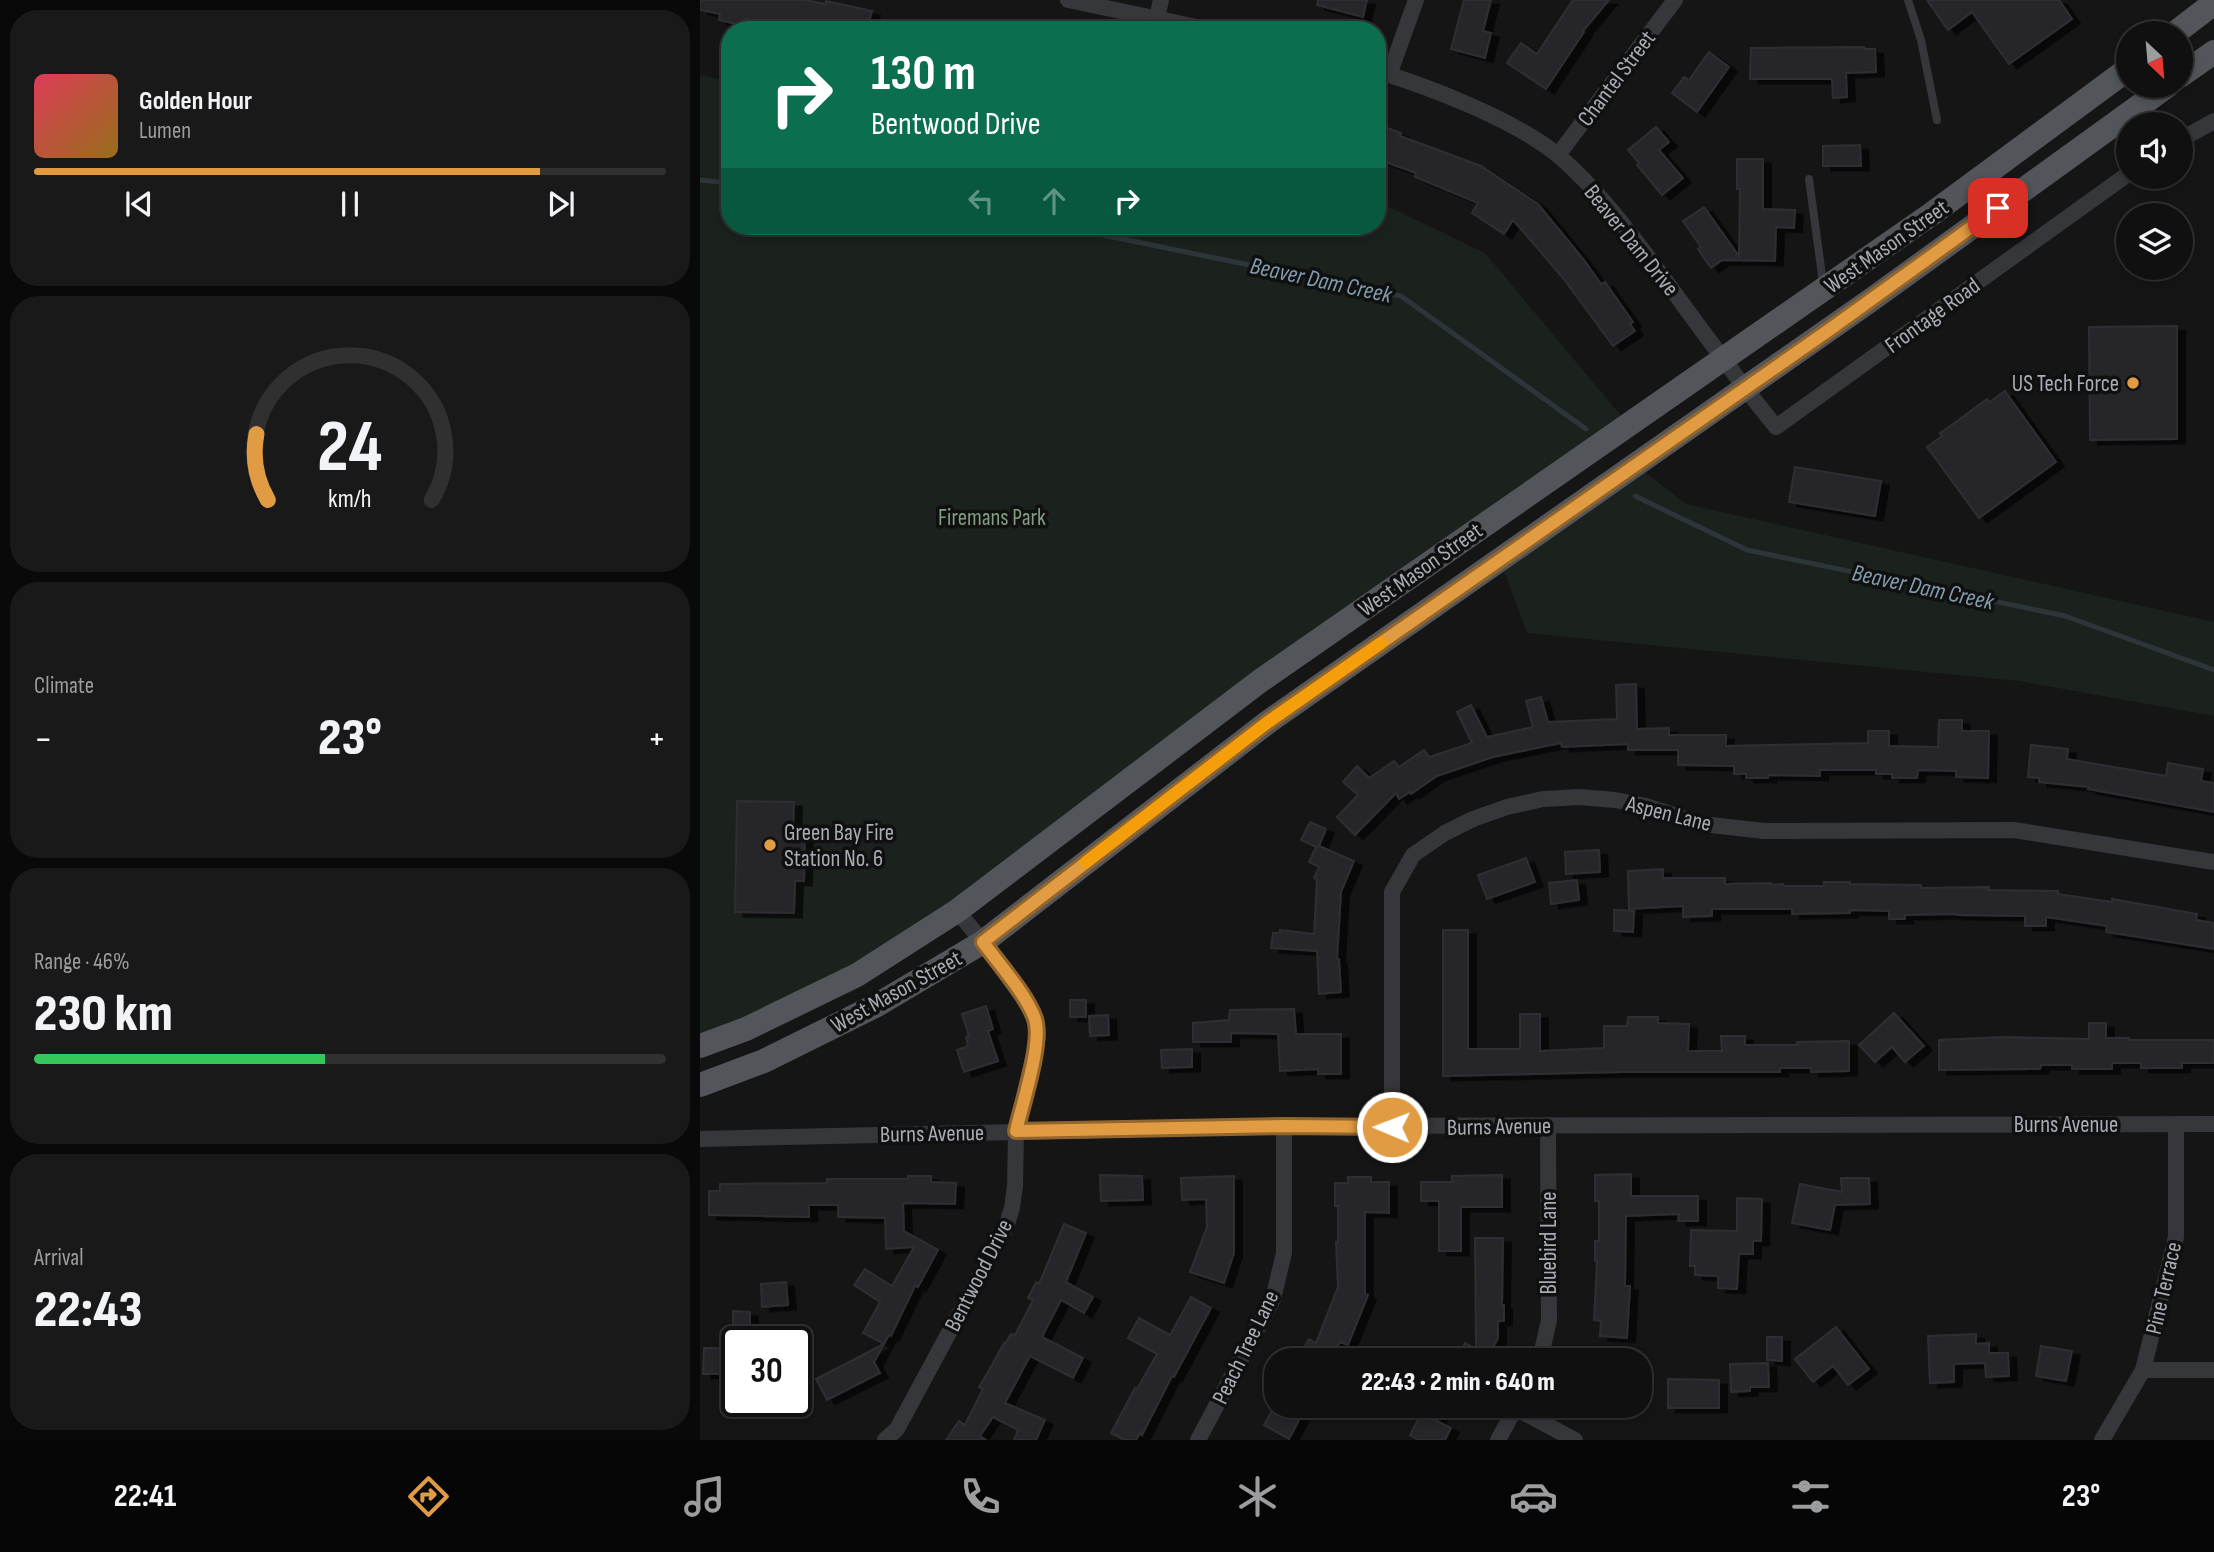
<!DOCTYPE html>
<html lang="en">
<head>
<meta charset="utf-8">
<style>
  body { margin:0; font-family:"Sofia Sans Condensed",sans-serif; background:#191919; color:#f1f3f6; height:100vh; display:flex; flex-direction:column; font-size:26px; white-space:nowrap }
  * { box-sizing:border-box; margin:0 }
  p { font-size:23px; color:#9c9d9f }
  .icon { flex:none; width:38px; height:38px; fill:none; stroke:currentColor; stroke-width:2; stroke-linecap:round; stroke-linejoin:round }
  .map { position:relative; flex:1; overflow:hidden }
  .side { display:flex; flex-direction:column; gap:10px; padding:10px; background:#090909; width:700px }
  .side>* { flex:none }
  .hud { position:absolute; left:21px; top:21px; width:665px; height:214px; border-radius:28px; box-shadow:0 4px 10px #0003,0 0 0 2px #303030; background:#0b6e4f; color:#fff; overflow:hidden }
  .needle { width:46px; rotate:154deg }
  .controls { position:absolute; left:1416px; top:21px; display:grid; gap:14px }
  .controls a { display:grid; place-items:center; width:77px; height:77px; border-radius:50%; background:#101010; box-shadow:0 4px 10px #0003,0 0 0 2px #303030; font-size:35px }
  .speed { position:absolute; left:21px; top:1326px; display:flex; gap:14px; font-size:35px; font-weight:700; text-align:center }
  .speed>* { display:grid; place-content:center; width:91px; height:91px; border-radius:50%; background:#101010; box-shadow:0 4px 10px #0003,0 0 0 2px #303030; line-height:1 }
  .speed .limit { border:4px solid #111; border-radius:10px; background:#fff; color:#111 }
  .pin { position:absolute; display:grid; place-items:center; width:60px; height:60px; color:#fff; margin:-30px; border-radius:14px; box-shadow:0 4px 10px #0006 }
  .me { position:absolute; width:77px; margin:-38px; rotate:271deg; stroke-linejoin:round; filter:drop-shadow(0 0 5px #0008) }
  .turn { display:flex; align-items:center; gap:24px; height:147px; padding:0 35px; font-size:32px }
  .turn .icon { width:91px; height:91px; stroke-width:2.5 }
  .turn b { display:block; font-size:49px; line-height:60px }
  .lanes { display:flex; align-items:center; height:66px; padding:0 35px; background:#0003; justify-content:center; gap:35px; direction:ltr }
  .lanes .off { opacity:.35 }
  .big { font-size:52px; font-weight:800; line-height:1.1 }
  .side .widget { flex:1; display:flex; flex-direction:column; justify-content:center; gap:10px; min-width:0; padding:0 24px; border-radius:28px; background:#191919 }
  .side .dial { align-items:center; gap:0 }
  .dial svg { height:182px; overflow:visible; fill:none; stroke:#303030; stroke-width:7; stroke-linecap:round; text-anchor:middle }
  .dial text { fill:#f1f3f6; stroke:none }
  .song { display:flex; align-items:center; gap:21px }
  .cover { width:84px; height:84px; border-radius:10px; background:linear-gradient(135deg,hsl(350 70% 55%),hsl(40 70% 35%)) }
  .played { height:7px; border-radius:4px; background:linear-gradient(90deg,#e09b43 80%,#303030 80%) }
  .keys { display:flex; justify-content:space-around; direction:ltr }
  .heat { display:flex; justify-content:space-between; align-items:center; font-size:38px; direction:ltr }
  .charge { height:10px; border-radius:5px; background:linear-gradient(90deg,#34c759 46%,#303030 0) }
  .trip { position:absolute; left:564px; top:1348px; width:388px; height:70px; border-radius:28px; background:#101010; box-shadow:0 4px 10px #0003,0 0 0 2px #303030; font-weight:800; line-height:70px; text-align:center }
  .tab-bar { display:flex; height:112px; justify-content:space-around; align-items:center; background:#060606; color:#9c9d9f }
  .tab-bar .icon { width:49px; height:49px }
  .tab-bar .selected { color:#e09b43 }
  .tab-bar b { font-size:32px; color:#f1f3f6 }
  main { display:flex; flex:1; min-height:0 }
  .map>svg:first-child { display:block }
  .green { fill:#1b211c }
  .lines { fill:none; stroke-linecap:round; stroke-linejoin:round }
  .stream { stroke:#2c3539; stroke-width:5 }
  .building { fill:#28282a; stroke:#2f2f32; stroke-width:2; filter:url(#shadow) }
  .lane { stroke:#36373b; stroke-width:8 }
  .street { stroke:#36373b; stroke-width:16 }
  .primary { stroke:#52555a; stroke-width:24 }
  .route-casing { stroke:#92652c; stroke-width:18 }
  .route { stroke:#e09b43; stroke-width:12 }
  .slow { stroke:#f59e0b; stroke-width:12 }
  .poi-dot { fill:#e09b43; stroke:#101011; stroke-width:2.5 }
  .labels { text-anchor:middle; stroke-width:7; stroke-linejoin:round; paint-order:stroke }
  .street-label { font-size:23px; fill:#a8adb5; stroke:#101011 }
  .poi-label { font-size:23px; fill:#a8adb5; stroke:#101011; text-anchor:end }
  .park-label { font-size:23px; fill:#829e81; stroke:#101011 }
  .water-label { font-size:24px; font-style:italic; fill:#829dad; stroke:#101011 }
</style>
</head>
<body>
<main>
<section class="side">
<div class="widget">
<div class="song"><i class="cover"></i><div><b>Golden Hour</b><p>Lumen</p></div></div>
<div class="played"></div>
<div class="keys"><svg class="icon" aria-label="previous" viewBox="0 0 24 24"><path d="M18 5L8 12l10 7zM5 5v14"/></svg><svg class="icon" aria-label="pause" viewBox="0 0 24 24"><path d="M8 5v14M16 5v14"/></svg><svg class="icon" aria-label="next" viewBox="0 0 24 24"><path d="M6 5l10 7-10 7zM19 5v14"/></svg></div>
</div>
<div class="widget dial"><svg viewBox="0 0 100 80">
<path d="M14 69A42 42 0 1 1 86 69"/>
<path d="M14 69A42 42 0 0 1 9 40" stroke="#e09b43"/>
<text x="50" y="56" font-size="32" font-weight="700">24</text>
<text x="50" y="72" font-size="11">km/h</text>
</svg></div>
<div class="widget"><p>Climate</p>
<div class="heat"><a>−</a><b class="big">23°</b><a>+</a></div>
</div>
<div class="widget"><p>Range · 46%</p><b class="big">230 km</b><div class="charge"></div></div>
<div class="widget"><p>Arrival</p><b class="big">22:43</b></div>
</section>
<div class="map">
<svg width="1514" height="1440" viewBox="0 0 1514 1440">
  <defs>
    <filter id="shadow"><feDropShadow dx="8" dy="4.5" stdDeviation="0" flood-color="#0009"/></filter>
  </defs>
  <rect width="100%" height="100%" fill="#151516"/>
  <g class="green">
    <path d="M0 75 30 81V226H677V201L785 253 928 424 257 911 0 1046Z"/>
    <path d="M936 465 986 504 1514 622V716L1319 681 827 633 800 560Z"/>
  </g>
  <g class="lines">
    <g class="stream">
      <path d="M0 180 30 183"/>
      <path d="M359 226 701 296 886 429"/>
      <path d="M935 496 1047 550 1365 616 1514 670"/>
    </g>
  </g>
  <g class="building">
    <path d="M0 0H105L126 4V1L172 11 167 30H123L87 23 86 26 46 19 45 26 19 20 20 14 0 10Z"/>
    <path d="M618 0H667L663 17 617 5Z"/>
    <path d="M764 0H791L783 31 791 33 785 58 751 49Z"/>
    <path d="M873 0H909L883 31 884 32 846 89 807 63 821 43 837 54Z"/>
    <path d="M1227 0H1359L1372 19 1309 64 1272 12 1248 30Z"/>
    <path d="M1164 47 1165 49H1175L1176 72 1146 73 1147 97 1133 98 1132 79H1050L1051 48Z"/>
    <path d="M1009 52 1029 67 997 112 972 93 984 77 989 80Z"/>
    <path d="M677 124 701 133 700 136 781 166 838 204 884 260 901 284 905 282 933 322 930 324 935 331 913 346 863 278 813 220 804 234 772 213 778 203 715 177 716 173 677 159Z"/>
    <path d="M956 127 969 142 959 150 983 178 962 195 937 165 939 163 928 150Z"/>
    <path d="M1160 145 1161 166H1123V146Z"/>
    <path d="M1037 159H1063V209L1095 210 1094 228 1076 227 1075 261 1022 260 1011 268 998 249 1001 247 983 221 1004 207 1039 256 1040 189H1037Z"/>
    <path d="M1477 326V439L1390 440 1389 327Z"/>
    <path d="M1305 391 1356 462 1279 518 1227 447 1242 436 1240 433 1253 424 1287 399 1290 402Z"/>
    <path d="M1095 467 1181 481 1175 516 1089 502Z"/>
    <path d="M936 684 937 729 969 728V735H1026V746L1168 743V731H1189V746L1238 747 1239 720H1262V731H1289L1288 778 1256 777V771L1218 770 1217 778H1192V774H1176V770H1120V776L1068 775V778H1046V774H1034V766L978 765V750H928V744L862 747 861 743 793 757 737 776 711 794 710 792 699 799 696 793 655 835 637 817 658 795 643 782 657 766 669 778 694 761 699 767 724 750 729 757 772 743 757 712 771 705 787 737 833 727 826 701 841 697 848 722 917 719 916 685Z"/>
    <path d="M1331 745 1368 749 1367 759 1466 776 1468 763 1503 769 1501 781 1514 783V812L1388 789 1389 787 1339 782V778L1328 777Z"/>
    <path d="M37 801 94 802 93 832H105L104 881H95L94 913 35 912Z"/>
    <path d="M610 822 626 829 619 846 654 861 641 892 637 959H639L641 992 619 994 617 951 571 948 573 933H580V930L614 934 617 880 614 878 619 867 609 862 616 847 601 840Z"/>
    <path d="M899 850 900 872 866 874 865 852Z"/>
    <path d="M826 858 835 882 787 899 778 875Z"/>
    <path d="M963 869V878H1025V884L1071 883V885L1083 884V886H1124V882H1150V884L1221 885V888L1289 887V890L1358 891V894L1412 902V899L1497 914 1496 920 1514 923V949L1406 932 1407 926 1346 917V926H1325V916L1257 915V914L1205 915V919H1189V911L1150 910V913L1092 914V909H1012V916L983 917V906L929 909 928 871Z"/>
    <path d="M877 880 879 900 851 904 849 883Z"/>
    <path d="M914 910 934 911 933 932 914 931Z"/>
    <path d="M743 930H768V1049H820V1014H840V1051L904 1048V1026H927L928 1017H958V1023L989 1024 988 1051H1022L1021 1036H1045V1045H1097V1042L1149 1041V1071L1111 1072V1068H1080V1072H922L743 1076Z"/>
    <rect x="370" y="1000" width="16" height="17"/>
    <path d="M286 1006 293 1029 288 1031 298 1061 264 1072 257 1050 268 1046 266 1037 269 1036 262 1014Z"/>
    <path d="M594 1009 596 1034H641V1074H618V1069L580 1071 578 1034 531 1033V1042H493V1023L529 1020 530 1010Z"/>
    <path d="M1194 1013 1224 1046 1205 1062 1192 1047 1175 1062 1159 1045Z"/>
    <path d="M408 1015 409 1035 390 1036 389 1016Z"/>
    <path d="M1389 1023H1406V1038H1429V1040H1514V1063H1482V1068H1441V1063H1412V1069H1372V1065H1341L1340 1069 1239 1070V1040L1303 1037 1389 1039Z"/>
    <path d="M492 1049V1067L462 1068 461 1050Z"/>
    <path d="M931 1174V1196H998V1221H978L979 1214 926 1216 925 1286H930L927 1338 900 1336 901 1321 894 1320 897 1261H895V1241H899V1201H895V1175Z"/>
    <path d="M400 1175 442 1176 443 1200 401 1201Z"/>
    <path d="M802 1175V1207H761V1251H739V1201H721V1182H752V1176Z"/>
    <path d="M208 1176H231V1182L256 1183 255 1204 203 1203 204 1231 238 1250 218 1287 215 1286 191 1336 189 1335 184 1344 163 1333 180 1302 154 1285 165 1269 192 1286 214 1247 186 1249 185 1218 138 1217V1205H109V1217L9 1215V1191H20V1184L127 1183V1179H208Z"/>
    <path d="M534 1176V1253L524 1283 490 1272 507 1227 506 1199 482 1200 481 1178Z"/>
    <path d="M648 1177H671V1182H689V1213L665 1212V1294L668 1295 648 1345 640 1342 634 1352 648 1360H597L609 1339 616 1343 638 1287 636 1242H638V1206H635V1183H648Z"/>
    <path d="M1141 1178H1169L1170 1204 1135 1205 1130 1230 1092 1223 1100 1184 1142 1192Z"/>
    <path d="M1037 1198 1062 1199 1061 1241H1053V1254H1039L1037 1289 1018 1288V1276L995 1275V1266H990L991 1230 1037 1231Z"/>
    <path d="M364 1224 386 1233 366 1282 393 1297 384 1313 361 1300 342 1337 383 1358 373 1378 330 1356 305 1403 345 1420 336 1440H314L318 1430 293 1417 280 1436 286 1440H246L259 1421 265 1425 283 1389 279 1387 288 1372 304 1343 305 1344 311 1334 315 1335 333 1300 328 1298 336 1282 339 1284Z"/>
    <path d="M775 1238H803L802 1305H804V1321H798V1338L788 1356 795 1360H756L765 1343 776 1349Z"/>
    <path d="M86 1282 88 1305 62 1307 61 1284Z"/>
    <path d="M491 1297 511 1308 474 1377 472 1376 442 1435 440 1433 436 1440H424L411 1433 435 1388 437 1389 457 1354 428 1338 439 1318 470 1335Z"/>
    <path d="M33 1311 50 1312V1335L37 1334V1380H22V1374H3L4 1348H24L25 1333H33Z"/>
    <path d="M1136 1327 1169 1369 1148 1385 1133 1366 1113 1382 1095 1359Z"/>
    <path d="M1276 1334V1344L1289 1343V1353H1308L1309 1376 1286 1377 1285 1363 1254 1364V1382L1230 1383 1228 1336Z"/>
    <path d="M1067 1337H1082V1361L1067 1360Z"/>
    <path d="M184 1344 174 1362 180 1373 127 1400 116 1379Z"/>
    <path d="M1341 1346 1372 1351 1366 1381 1336 1376Z"/>
    <path d="M1068 1363 1069 1387H1050V1391L1031 1392 1030 1364Z"/>
    <path d="M968 1379 1019 1380V1408H968Z"/>
    <path d="M575 1405H607L589 1439 564 1425Z"/>
    <path d="M726 1405H745L737 1421 751 1428 745 1440H718L710 1435Z"/>
  </g>
  <g class="lines">
    <g class="lane">
      <path d="M1208 0 1221 40 1237 120"/>
      <path d="M1109 179 1123 283"/>
    </g>
    <g class="street">
      <path d="M368 0 511 30"/>
      <path d="M457 18 461 0"/>
      <path d="M677 71C730 87 818 121 860 157 898 190 927 229 957 269 996 322 1034 376 1076 427L1428 174"/>
      <path d="M689 75 716 0"/>
      <path d="M1480 140 1514 121"/>
      <path d="M858 155 975 0"/>
      <path d="M692 1127V892L713 855 745 833 773 819 807 807 843 799 879 797 915 800 946 806 1002 824 1064 831 1314 830 1514 862"/>
      <path d="M0 1139 584 1126 1514 1124"/>
      <path d="M840 1360 849 1320 848 1125"/>
      <path d="M1443 1370H1514"/>
      <path d="M815 1408 875 1440"/>
      <path d="M185 1440 197 1429 306 1227 312 1208 315 1186 316 1131 338 1036 335 1019 328 1005 283 942 257 911"/>
      <path d="M498 1440 573 1299 584 1253V1126"/>
      <path d="M798 1440 817 1405"/>
      <path d="M1402 1440 1443 1370 1476 1237V1124"/>
    </g>
    <g class="primary">
      <path d="M1475 33 1514 3"/>
      <path d="M1480 76 1514 52"/>
      <path d="M0 1046 46 1029 157 975 257 911 560 681 1233 213 1428 69"/>
      <path d="M0 1085 64 1061 177 1005 283 942 568 722 1171 300 1467 86"/>
    </g>
  </g>
  <g class="lines">
    <defs>
      <path id="route" d="M692 1127 584 1126 316 1131C322 1105 343 1042 335 1019 327 995 298 963 283 942L568 722 1129 330 1298 208"/>
    </defs>
    <use href="#route" class="route-casing"/>
    <use href="#route" class="route"/>
    <path class="slow" d="M386 862 568 722 681 643"/>
  </g>
  <g class="poi-dot">
    <circle cx="1433" cy="383" r="7"/>
    <circle cx="70" cy="845" r="7"/>
  </g>
  <g class="labels">
    <g class="street-label">
      <text transform="translate(916 78) rotate(-53)" y="8">Chantel Street</text>
      <text transform="translate(932 240) rotate(51)" y="8">Beaver Dam Drive</text>
      <text transform="translate(1186 246) rotate(-35)" y="8">West Mason Street</text>
      <text transform="translate(1232 315) rotate(-36)" y="8">Frontage Road</text>
      <text transform="translate(720 569) rotate(-35)" y="8">West Mason Street</text>
      <text transform="translate(969 813) rotate(14)" y="8">Aspen Lane</text>
      <text transform="translate(196 991) rotate(-29)" y="8">West Mason Street</text>
      <text x="1366" y="1132">Burns Avenue</text>
      <text transform="translate(799 1126) rotate(-1)" y="8">Burns Avenue</text>
      <text transform="translate(232 1133) rotate(-1)" y="8">Burns Avenue</text>
      <text transform="translate(848 1243) rotate(-90)" y="8">Bluebird Lane</text>
      <text transform="translate(278 1275) rotate(-63)" y="8">Bentwood Drive</text>
      <text transform="translate(1463 1288) rotate(-77)" y="8">Pine Terrace</text>
      <text transform="translate(545 1347) rotate(-64)" y="8">Peach Tree Lane</text>
    </g>
    <g class="poi-label">
      <text x="1419" y="391">US Tech Force</text>
      <text x="84" y="840" text-anchor="start">Green Bay Fire<tspan x="84" dy="26">Station No. 6</tspan></text>
    </g>
    <g class="park-label">
      <text x="292" y="525">Firemans Park</text>
    </g>
    <g class="water-label">
      <text transform="translate(621 280) rotate(12)" y="8">Beaver Dam Creek</text>
      <text transform="translate(1223 587) rotate(12)" y="8">Beaver Dam Creek</text>
    </g>
  </g>
</svg>
<div class="controls">
<a><svg class="needle" viewBox="-14 -14 28 28"><path d="M0-13l5 13h-10z" fill="#e53935"/><path d="M0 13l5-13h-10z" fill="#9c9d9f"/></svg></a>
<a><svg class="icon" aria-label="sound" viewBox="0 0 24 24"><path d="M4 9h4l5-4v14l-5-4H4zM17 9q2 3 0 6"/></svg></a>
<a><svg class="icon" aria-label="layers" viewBox="0 0 24 24"><path d="M12 4l9 5-9 5-9-5zM3 14l9 5 9-5"/></svg></a>
</div>
<div class="speed"><div class="limit">30</div></div>
<div class="pin" style="left:1298px;top:208px;background:#d93025"><svg class="icon" aria-label="arrive" viewBox="0 0 24 24"><path d="M6 21V4h12l-3 4 3 4H6"/></svg></div>
<svg class="me" style="left:692px;top:1127px" viewBox="-20 -20 40 40"><circle r="17" fill="#e09b43" stroke="#fff" stroke-width="3"/><path d="M0-11L8 9 0 5-8 9z" fill="#fff"/></svg>
<div class="trip">22:43 · 2 min · 640 m</div>
<div class="hud">
<div class="turn"><svg class="icon" aria-label="right" viewBox="0 0 24 24"><path d="M7 20v-9h11M14 6l5 5-5 5"/></svg><div><b>130 m</b>Bentwood Drive</div></div>
<div class="lanes"><svg class="icon off" aria-label="left" viewBox="0 0 24 24"><path d="M17 20v-9H6M10 6l-5 5 5 5"/></svg><svg class="icon off" aria-label="ahead" viewBox="0 0 24 24"><path d="M12 20V5M6 11l6-6 6 6"/></svg><svg class="icon" aria-label="right" viewBox="0 0 24 24"><path d="M7 20v-9h11M14 6l5 5-5 5"/></svg></div>
</div>
</div>
</main>
<nav class="tab-bar">
<b>22:41</b>
<svg class="icon selected" aria-label="directions" viewBox="0 0 24 24"><path d="M12 3l9 9-9 9-9-9zM9 14v-3h6M13 9l2 2-2 2"/></svg>
<svg class="icon" aria-label="music" viewBox="0 0 24 24"><path d="M9 18V5l10-2v13"/><circle cx="6" cy="18" r="3"/><circle cx="16" cy="16" r="3"/></svg>
<svg class="icon" aria-label="phone" viewBox="0 0 24 24"><path d="M5 4h4l2 5-3 2q2 4 5 5l2-3 5 2v4C11 20 4 13 5 4z"/></svg>
<svg class="icon" aria-label="climate" viewBox="0 0 24 24"><path d="M12 3v18M4 7l16 10M4 17L20 7"/></svg>
<svg class="icon" aria-label="car" viewBox="0 0 24 24"><path d="M5 17H2v-5l4-1 3-4h7l3 4 3 1v5h-3M9 17h6M6 11h13"/><circle cx="7" cy="17" r="2"/><circle cx="17" cy="17" r="2"/></svg>
<svg class="icon" aria-label="filters" viewBox="0 0 24 24"><path d="M4 7h16M4 17h16"/><circle cx="9" cy="7" r="2"/><circle cx="15" cy="17" r="2"/></svg>
<b>23°</b>
</nav>
</body>
</html>
